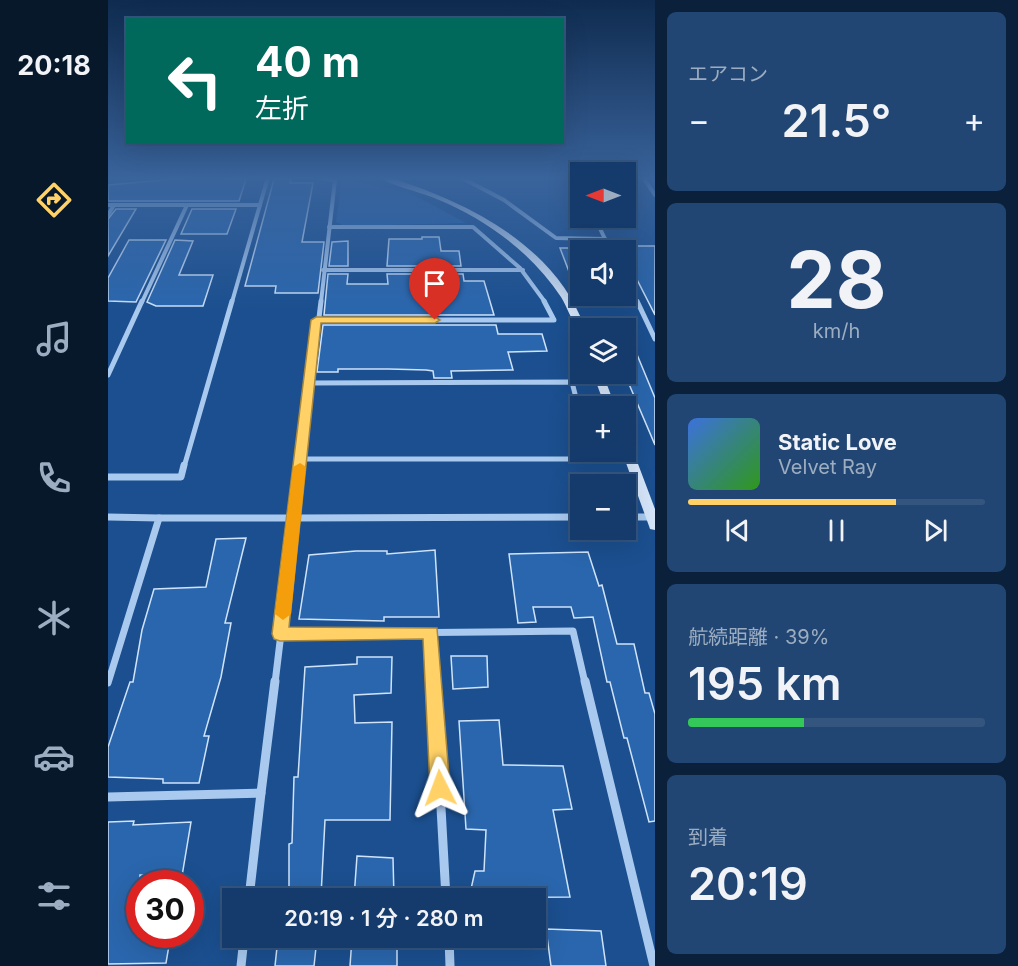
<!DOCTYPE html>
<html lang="ja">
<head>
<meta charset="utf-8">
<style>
  body { margin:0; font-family:Inter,"Noto Sans JP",sans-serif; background:#214673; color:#f1f3f6; height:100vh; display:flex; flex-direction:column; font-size:22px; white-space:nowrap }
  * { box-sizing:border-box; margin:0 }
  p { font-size:20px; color:#9dadc1 }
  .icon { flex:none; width:33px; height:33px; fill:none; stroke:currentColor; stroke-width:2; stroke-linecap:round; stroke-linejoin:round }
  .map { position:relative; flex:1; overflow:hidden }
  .sheet { display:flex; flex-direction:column; gap:12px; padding:12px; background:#0b203b; width:363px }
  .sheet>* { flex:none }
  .guide { position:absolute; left:18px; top:18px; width:438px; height:126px; border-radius:0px; box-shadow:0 6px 24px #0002,0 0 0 2px #33557e; background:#00695c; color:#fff; overflow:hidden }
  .needle { width:39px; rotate:270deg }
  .controls { position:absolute; left:462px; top:162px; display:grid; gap:12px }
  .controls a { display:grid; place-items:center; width:66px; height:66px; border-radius:0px; background:#143b6b; box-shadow:0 6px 24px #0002,0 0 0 2px #33557e; font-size:30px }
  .speed { position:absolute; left:18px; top:870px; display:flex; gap:12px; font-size:30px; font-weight:700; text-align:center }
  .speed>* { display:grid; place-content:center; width:78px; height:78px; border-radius:50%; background:#143b6b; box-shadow:0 6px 24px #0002,0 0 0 2px #33557e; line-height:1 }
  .speed .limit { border:9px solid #d22; background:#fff; color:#111 }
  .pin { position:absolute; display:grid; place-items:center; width:51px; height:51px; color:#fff; margin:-62px -26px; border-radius:50% 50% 50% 0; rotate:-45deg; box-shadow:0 0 6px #0007 }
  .pin .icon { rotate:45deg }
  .me { position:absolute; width:66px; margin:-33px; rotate:357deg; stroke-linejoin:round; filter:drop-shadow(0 0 4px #0008) }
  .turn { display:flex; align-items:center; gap:21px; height:126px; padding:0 30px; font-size:27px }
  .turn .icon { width:78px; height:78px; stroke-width:2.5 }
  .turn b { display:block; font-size:42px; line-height:51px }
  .big { font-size:45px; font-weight:600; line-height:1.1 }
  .sheet .card { flex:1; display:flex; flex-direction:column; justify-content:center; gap:9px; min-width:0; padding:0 21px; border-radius:9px; background:#214673 }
  .sheet .dial { align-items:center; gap:0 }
  .dial b { font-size:78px; line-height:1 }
  .song { display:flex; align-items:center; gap:18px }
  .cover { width:72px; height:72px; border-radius:9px; background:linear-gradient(135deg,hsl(220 70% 55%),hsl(110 70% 35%)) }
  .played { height:6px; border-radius:3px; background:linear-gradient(90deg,#ffd166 70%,#33557e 70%) }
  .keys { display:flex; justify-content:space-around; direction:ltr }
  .heat { display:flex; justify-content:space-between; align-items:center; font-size:33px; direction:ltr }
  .charge { height:9px; border-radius:4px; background:linear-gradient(90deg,#34c759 39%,#33557e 0) }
  .trip { position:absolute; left:114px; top:888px; width:324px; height:60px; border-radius:0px; background:#143b6b; box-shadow:0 6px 24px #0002,0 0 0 2px #33557e; font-weight:600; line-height:60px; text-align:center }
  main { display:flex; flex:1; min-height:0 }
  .tabs { display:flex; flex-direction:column; width:108px; justify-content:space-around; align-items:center; background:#08182b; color:#9dadc1 }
  .tabs .icon { width:42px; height:42px }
  .tabs .current { color:#ffd166 }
  .tabs b { font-size:27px; color:#f1f3f6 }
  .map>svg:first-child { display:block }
  .green { fill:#2461a8 }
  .building { fill:#2a66ad; stroke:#cfe3fa; stroke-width:1.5 }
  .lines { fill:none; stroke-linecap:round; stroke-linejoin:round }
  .street-far3 { stroke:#a9c9ee; stroke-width:4 }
  .street-far2 { stroke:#a9c9ee; stroke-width:5 }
  .street-far1 { stroke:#a9c9ee; stroke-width:7 }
  .street { stroke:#a9c9ee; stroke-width:9 }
  .secondary { fill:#d6e6fa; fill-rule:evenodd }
  .route { fill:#ffd166; stroke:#a68842; stroke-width:1.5 }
  .slow { fill:#f59e0b }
</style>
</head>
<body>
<main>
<nav class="tabs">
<b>20:18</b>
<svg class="icon current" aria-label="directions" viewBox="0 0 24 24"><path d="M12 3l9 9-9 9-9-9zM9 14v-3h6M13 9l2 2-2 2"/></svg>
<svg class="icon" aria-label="music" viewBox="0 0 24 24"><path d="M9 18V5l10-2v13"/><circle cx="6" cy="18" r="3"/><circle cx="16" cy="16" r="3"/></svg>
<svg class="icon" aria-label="phone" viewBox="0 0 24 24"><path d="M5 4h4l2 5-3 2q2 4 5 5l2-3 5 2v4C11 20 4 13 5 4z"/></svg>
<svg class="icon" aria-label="climate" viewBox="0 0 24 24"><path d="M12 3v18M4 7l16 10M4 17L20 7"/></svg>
<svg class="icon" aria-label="car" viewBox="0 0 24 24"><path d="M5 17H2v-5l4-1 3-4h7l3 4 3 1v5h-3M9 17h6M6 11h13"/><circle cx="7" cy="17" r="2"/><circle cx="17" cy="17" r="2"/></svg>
<svg class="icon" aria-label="filters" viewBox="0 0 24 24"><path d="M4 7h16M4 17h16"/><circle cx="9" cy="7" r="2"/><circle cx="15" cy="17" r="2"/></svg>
</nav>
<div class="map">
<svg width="547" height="966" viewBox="0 0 547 966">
  <rect width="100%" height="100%" fill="#1b4f8f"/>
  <path class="green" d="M234 179 302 193 358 223 236 226 228 222Z"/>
  <g class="building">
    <path d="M67 179 85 178 138 179 131 201H0V185Z"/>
    <path d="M166 179H183L182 183H205L194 242H216L210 293H167L168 286H137Z"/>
    <path d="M8 209H28L0 256V219Z"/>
    <path d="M84 209H128L119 234H73Z"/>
    <path d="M314 237H331L333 251H351L353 266H279L281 239H314Z"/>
    <path d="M21 240H58L28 302 0 301V278Z"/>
    <path d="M67 240 85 241 71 275H105L95 306H48L39 302Z"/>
    <path d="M240 241V266H221L224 242Z"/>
    <path d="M521 246H547V315L518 258V250L513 249H523Z"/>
    <path d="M452 248H472V298H471Z"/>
    <path d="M220 274H240L239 284H280L279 274H355L356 281H376L386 315H216Z"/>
    <path d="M215 325H388L390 334H434L439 351 400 352 405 370 343 371 344 378H326L325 371 318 370 281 369H230V372H209Z"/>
    <path d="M518 328 547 398V445L518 377Z"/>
    <path d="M138 538 117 623H123L113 677 96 736H101L91 783H55V779L0 777V747L22 682H25L34 630 46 589 98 587 108 539Z"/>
    <path d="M327 550 331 617H276V621L191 619 201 555 248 551H279V554Z"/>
    <path d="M480 552 491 586 494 585 509 644H526L537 693H541L547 714V821L541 822 519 738H516L502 682H499L485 617 466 618 463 607H425L428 622 410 623 401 554Z"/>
    <path d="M343 656H379L380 687 345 689Z"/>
    <path d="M249 657H284L283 693 246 695 247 723 284 722 282 820H217L213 896H181V844L184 843 186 777H190L197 667 249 664Z"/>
    <path d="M391 720 395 765 455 766 464 809 445 810 462 897 361 898 367 871H376L378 830 358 829 351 721Z"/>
    <path d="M26 821 25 825 83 822 74 876 32 875V934H63L58 963 0 964V822Z"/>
    <path d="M249 856 285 858 286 898H246Z"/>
    <path d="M438 929 493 931 498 966H443Z"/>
    <path d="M170 938H209L206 966H167Z"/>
    <path d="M244 938H289V966H242Z"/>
  </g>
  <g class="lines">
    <g class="street-far3">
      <path d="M206 177 227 180 213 302"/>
      <path d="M352 177 396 200 448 238 497 239 503 250"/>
      <path d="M468 177 472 186"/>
      <path d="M535 177 547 195"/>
      <path d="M0 205H152"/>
      <path d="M0 215 6 205"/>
      <path d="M487 218 497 239"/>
      <path d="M221 227H365L412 268 437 302"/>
      <path d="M215 270H415"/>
      <path d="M518 279 529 302"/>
      <path d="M34 302 79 205"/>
      <path d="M124 302 160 177"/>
    </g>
    <g class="street-far2">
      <path d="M529 301 547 339"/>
      <path d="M208 320H446L436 301"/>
      <path d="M0 375 34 301"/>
      <path d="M201 383 464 382 472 414"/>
      <path d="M193 459H485L483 452"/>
      <path d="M76 467 124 301"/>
      <path d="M193 467 213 301"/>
    </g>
    <g class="street-far1">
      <path d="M193 465 187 518 472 517"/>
      <path d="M0 477H73L76 465"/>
      <path d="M0 517 51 518 0 683"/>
      <path d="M518 517H543"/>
      <path d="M51 518H187L167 683"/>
      <path d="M323 632 326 683"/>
      <path d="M172 634 465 631 477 683"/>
    </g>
    <g class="street">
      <path d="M326 681 338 898"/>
      <path d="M477 681 546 966"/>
      <path d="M153 793 167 681"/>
      <path d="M0 797 153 793 141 898"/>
      <path d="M341 938 342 966"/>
      <path d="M133 966 136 938"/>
    </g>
    <g class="secondary">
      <path d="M271 177H280C360 202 447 245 477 328L470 330C463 319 459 307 453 297 424 253 379 220 331 200 316 193 281 185 271 177Z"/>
      <path d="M485 374H495L507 406H497Z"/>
      <path d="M518 444 524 448 547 509V530L542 529 541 526 514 452H518Z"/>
    </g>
  </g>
  <linearGradient id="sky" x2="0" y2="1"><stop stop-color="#0f2b4f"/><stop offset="0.57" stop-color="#39639b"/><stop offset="1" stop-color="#39639b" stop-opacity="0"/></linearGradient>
  <rect width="547" height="312" fill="url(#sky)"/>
  <path class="route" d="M208 317H327L332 320 327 323H213L181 627 329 628 342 788 339 794 332 797 325 794 322 788 315 639 172 641 166 639 164 634 203 320Z"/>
  <path class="slow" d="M192 463 198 467 183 614 175 620 167 614 185 467Z"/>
</svg>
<div class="controls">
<a><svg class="needle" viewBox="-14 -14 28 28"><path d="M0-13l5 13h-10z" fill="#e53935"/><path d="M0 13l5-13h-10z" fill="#9dadc1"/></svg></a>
<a><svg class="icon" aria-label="sound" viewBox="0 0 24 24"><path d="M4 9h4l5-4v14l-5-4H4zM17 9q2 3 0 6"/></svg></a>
<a><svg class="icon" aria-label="layers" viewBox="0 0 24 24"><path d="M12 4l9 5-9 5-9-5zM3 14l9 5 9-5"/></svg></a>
<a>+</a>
<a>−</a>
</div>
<div class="speed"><div class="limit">30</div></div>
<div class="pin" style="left:327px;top:320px;background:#d93025"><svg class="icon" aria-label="arrive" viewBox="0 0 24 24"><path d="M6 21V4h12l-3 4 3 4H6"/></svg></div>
<svg class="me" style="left:332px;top:788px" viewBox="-20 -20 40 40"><path d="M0-17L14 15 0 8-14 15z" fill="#ffd166" stroke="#fff" stroke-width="4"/></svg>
<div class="trip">20:19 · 1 分 · 280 m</div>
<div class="guide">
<div class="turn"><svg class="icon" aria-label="left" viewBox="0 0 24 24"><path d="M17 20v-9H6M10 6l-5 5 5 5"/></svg><div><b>40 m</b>左折</div></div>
</div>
</div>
<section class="sheet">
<div class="card"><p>エアコン</p>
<div class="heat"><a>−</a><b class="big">21.5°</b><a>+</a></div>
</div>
<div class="card dial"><b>28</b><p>km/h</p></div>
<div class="card">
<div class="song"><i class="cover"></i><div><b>Static Love</b><p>Velvet Ray</p></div></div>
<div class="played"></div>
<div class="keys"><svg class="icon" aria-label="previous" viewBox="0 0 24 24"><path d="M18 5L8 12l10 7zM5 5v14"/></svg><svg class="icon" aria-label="pause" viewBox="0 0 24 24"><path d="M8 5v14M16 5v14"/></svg><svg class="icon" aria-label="next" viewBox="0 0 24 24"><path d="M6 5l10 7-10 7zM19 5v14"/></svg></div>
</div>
<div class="card"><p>航続距離 · 39%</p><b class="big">195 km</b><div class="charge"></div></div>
<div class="card"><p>到着</p><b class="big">20:19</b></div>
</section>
</main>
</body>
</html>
